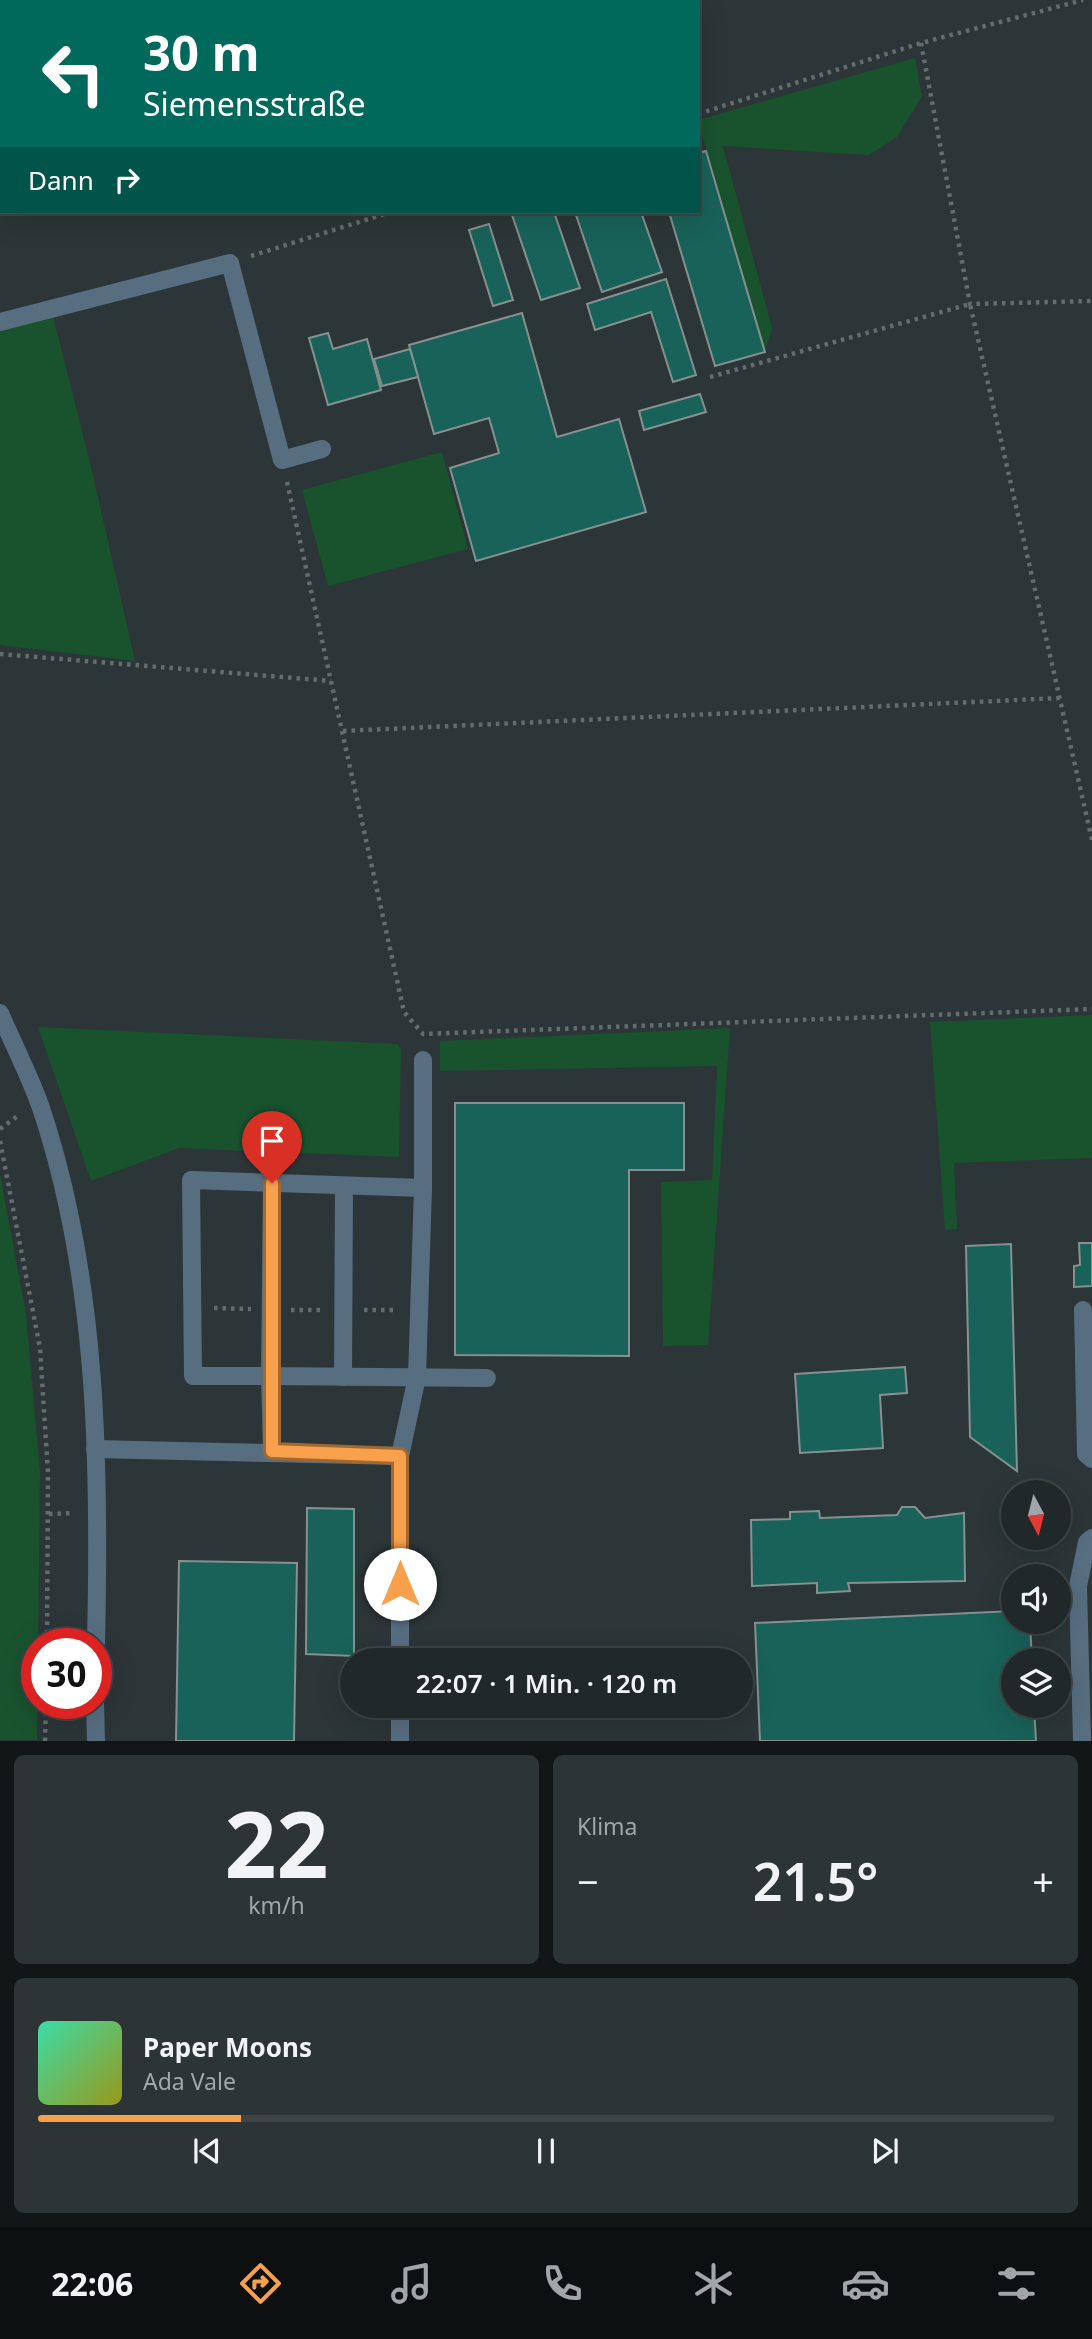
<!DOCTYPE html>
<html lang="de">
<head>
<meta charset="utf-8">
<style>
  body { margin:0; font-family:"Noto Sans",sans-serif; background:#2d3435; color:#f1f3f6; height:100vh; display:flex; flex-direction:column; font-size:26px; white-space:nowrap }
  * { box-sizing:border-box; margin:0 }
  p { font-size:23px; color:#a2a6a8 }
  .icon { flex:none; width:38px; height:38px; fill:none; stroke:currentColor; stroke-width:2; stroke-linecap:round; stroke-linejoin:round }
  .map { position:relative; height:1741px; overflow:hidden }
  .sheet { display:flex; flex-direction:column; gap:14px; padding:14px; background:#121617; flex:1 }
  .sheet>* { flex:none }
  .top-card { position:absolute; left:0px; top:0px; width:700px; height:214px; box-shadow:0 7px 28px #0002,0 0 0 2px #3e4446; background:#00695c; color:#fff; overflow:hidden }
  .needle { width:46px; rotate:173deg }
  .tools { position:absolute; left:1001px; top:1480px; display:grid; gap:14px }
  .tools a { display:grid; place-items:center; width:70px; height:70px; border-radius:50%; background:#212829; box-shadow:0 7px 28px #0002,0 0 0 2px #3e4446; font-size:35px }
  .speed { position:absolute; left:21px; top:1628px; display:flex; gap:14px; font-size:35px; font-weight:700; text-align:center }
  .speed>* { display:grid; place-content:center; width:91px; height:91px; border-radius:50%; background:#212829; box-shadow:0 7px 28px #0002,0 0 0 2px #3e4446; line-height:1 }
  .speed .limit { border:10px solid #d22; background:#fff; color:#111 }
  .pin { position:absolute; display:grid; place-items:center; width:60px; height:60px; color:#fff; margin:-72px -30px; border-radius:50% 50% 50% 0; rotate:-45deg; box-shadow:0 0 7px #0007 }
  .pin .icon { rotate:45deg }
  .me { position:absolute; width:77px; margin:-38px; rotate:0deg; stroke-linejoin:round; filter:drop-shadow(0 0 5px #0008) }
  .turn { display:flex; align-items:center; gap:24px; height:147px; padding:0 28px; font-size:32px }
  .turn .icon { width:91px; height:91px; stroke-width:2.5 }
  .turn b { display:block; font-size:49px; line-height:60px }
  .then { display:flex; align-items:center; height:66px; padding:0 28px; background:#0003; gap:14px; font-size:26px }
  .big { font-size:52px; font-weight:600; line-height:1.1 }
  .sheet .card { flex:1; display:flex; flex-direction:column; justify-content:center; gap:10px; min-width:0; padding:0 24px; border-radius:10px; background:#2d3435 }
  .sheet .dial { align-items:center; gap:0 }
  .dial b { font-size:91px; line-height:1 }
  .song { display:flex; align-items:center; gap:21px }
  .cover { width:84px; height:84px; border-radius:10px; background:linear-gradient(135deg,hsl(160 70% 55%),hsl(60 70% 35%)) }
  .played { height:7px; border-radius:4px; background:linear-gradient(90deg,#f8a04c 20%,#3e4446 20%) }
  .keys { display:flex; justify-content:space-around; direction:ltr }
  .heat { display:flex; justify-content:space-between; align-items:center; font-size:38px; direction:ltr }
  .sheet .tiles { flex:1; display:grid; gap:14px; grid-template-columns:1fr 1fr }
  .card:last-child { grid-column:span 2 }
  .trip { position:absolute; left:340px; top:1648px; width:413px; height:70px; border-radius:35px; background:#212829; box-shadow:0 7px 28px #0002,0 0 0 2px #3e4446; font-weight:600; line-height:70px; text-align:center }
  .tab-bar { display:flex; height:112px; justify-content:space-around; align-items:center; background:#0d1010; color:#a2a6a8 }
  .tab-bar .icon { width:49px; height:49px }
  .tab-bar .current { color:#f8a04c }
  .tab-bar b { font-size:32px; color:#f1f3f6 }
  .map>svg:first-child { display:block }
  .green { fill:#18532e }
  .building { fill:#196259; stroke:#86918f; stroke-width:2 }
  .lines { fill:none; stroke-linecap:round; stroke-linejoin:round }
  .path { stroke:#646c6e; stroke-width:4.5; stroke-dasharray:3.5 5; stroke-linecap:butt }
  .minor { stroke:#576e81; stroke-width:18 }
  .route-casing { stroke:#a16831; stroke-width:18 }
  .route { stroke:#f8a04c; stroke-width:12 }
</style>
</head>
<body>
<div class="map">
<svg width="1092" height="1741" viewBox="0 0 1092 1741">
  <rect width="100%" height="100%" fill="#2c3537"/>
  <g class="green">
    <path d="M915 58 922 96 897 137 869 155 723 146 772 328 765 352 698 120Z"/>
    <path d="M53 316 93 475 135 661 0 645V330Z"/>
    <path d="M442 452 468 549 328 586 302 490Z"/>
    <path d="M1092 1015V1158L954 1163 957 1229 945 1230 930 1022Z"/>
    <path d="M38 1027 398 1044 401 1050 399 1157 179 1148 91 1181Z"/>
    <path d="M730 1028 708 1345 663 1346 661 1182 712 1180 717 1066 440 1071V1041Z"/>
    <path d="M0 1174 26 1314 40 1472 37 1740H0Z"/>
  </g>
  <g class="building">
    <path d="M706 151 765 352 715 366 669 212H698V153Z"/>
    <path d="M511 212H554L580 288 541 300Z"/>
    <path d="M575 212H641L662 272 602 292Z"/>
    <path d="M489 224 513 300 493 306 469 230Z"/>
    <path d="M666 279 696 375 673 382 651 312 595 330 587 304Z"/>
    <path d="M522 313 557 437 619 419 646 512 476 561 450 468 499 453 489 418 434 434 409 345Z"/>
    <path d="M328 333 333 349 367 339 381 390 328 405 309 338Z"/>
    <path d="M410 349 418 377 382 386 374 359Z"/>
    <path d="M700 394 706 412 644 430 639 411Z"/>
    <path d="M455 1103H684V1170H629V1356L455 1355Z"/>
    <path d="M1079 1243H1092V1286L1074 1287V1266L1080 1265Z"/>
    <path d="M1011 1244 1017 1471 970 1437 966 1246Z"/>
    <path d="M905 1367 907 1393 880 1395 883 1448 800 1453 795 1374Z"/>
    <path d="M902 1507H915L925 1518 964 1513 965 1581 848 1583 850 1591 817 1593V1583L752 1586 751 1520 790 1519V1512L819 1511 820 1518 897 1515Z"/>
    <path d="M307 1508 354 1509V1656L306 1654Z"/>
    <path d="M179 1561 297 1563 294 1741H176Z"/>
    <path d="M1013 1611V1622H1030L1032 1661H1013V1706H1034L1036 1741H760L755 1623Z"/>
  </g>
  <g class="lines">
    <g class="path">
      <path d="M921 43 970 304 1092 301"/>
      <path d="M698 114 921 43 1083 0"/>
      <path d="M251 256 391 212"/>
      <path d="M710 377 970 304 1092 840"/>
      <path d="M287 482 404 1012 423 1034 1092 1009"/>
      <path d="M0 654 331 681"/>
      <path d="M343 731 1060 698"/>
      <path d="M0 1129 19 1115"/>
      <path d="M0 1141 40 1348 48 1473 47 1643"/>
      <path d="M214 1308 251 1309"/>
      <path d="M291 1310H320"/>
      <path d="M364 1310H397"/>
      <path d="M49 1514 74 1513"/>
      <path d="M45 1741 46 1703"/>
    </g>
    <g class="minor">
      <path d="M0 322 230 263 282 460 322 449"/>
      <path d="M0 1013C14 1046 31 1078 42 1111 98 1281 100 1466 96 1643"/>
      <path d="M272 1183 270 1376 487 1378"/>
      <path d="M1083 1310 1086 1454 1092 1459"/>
      <path d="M343 1377 344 1186"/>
      <path d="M95 1449 400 1456V1661"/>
      <path d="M272 1451 270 1376H193L191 1180 423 1188"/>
      <path d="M400 1456 417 1377 423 1188V1060"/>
      <path d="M95 1703 96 1741"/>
      <path d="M400 1706V1741"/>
      <path d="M1082 1741 1078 1586 1087 1542 1092 1538"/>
    </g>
  </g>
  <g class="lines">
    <defs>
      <path id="route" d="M272 1183V1451L400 1456V1584"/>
    </defs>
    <use href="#route" class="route-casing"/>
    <use href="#route" class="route"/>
  </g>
</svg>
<div class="tools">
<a><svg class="needle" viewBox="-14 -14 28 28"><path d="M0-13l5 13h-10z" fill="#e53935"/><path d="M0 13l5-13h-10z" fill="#a2a6a8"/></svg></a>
<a><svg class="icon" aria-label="sound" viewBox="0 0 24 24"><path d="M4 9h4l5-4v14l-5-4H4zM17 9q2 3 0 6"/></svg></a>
<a><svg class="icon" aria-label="layers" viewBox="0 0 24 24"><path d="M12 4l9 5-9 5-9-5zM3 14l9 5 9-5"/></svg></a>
</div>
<div class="speed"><div class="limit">30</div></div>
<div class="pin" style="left:272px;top:1183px;background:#d93025"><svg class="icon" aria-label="arrive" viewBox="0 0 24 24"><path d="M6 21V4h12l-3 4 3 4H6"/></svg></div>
<svg class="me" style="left:400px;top:1584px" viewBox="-20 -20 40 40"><circle r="19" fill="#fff"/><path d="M0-13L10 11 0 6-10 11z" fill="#f8a04c"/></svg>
<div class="trip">22:07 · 1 Min. · 120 m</div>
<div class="top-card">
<div class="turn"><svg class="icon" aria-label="left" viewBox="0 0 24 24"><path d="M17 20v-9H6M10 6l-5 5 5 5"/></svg><div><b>30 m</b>Siemensstraße</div></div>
<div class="then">Dann<svg class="icon" aria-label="right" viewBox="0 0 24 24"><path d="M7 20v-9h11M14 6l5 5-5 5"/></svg></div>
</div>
</div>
<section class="sheet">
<div class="tiles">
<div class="card dial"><b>22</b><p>km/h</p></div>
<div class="card"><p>Klima</p>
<div class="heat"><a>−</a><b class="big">21.5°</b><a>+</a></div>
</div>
<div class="card">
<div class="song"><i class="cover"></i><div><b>Paper Moons</b><p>Ada Vale</p></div></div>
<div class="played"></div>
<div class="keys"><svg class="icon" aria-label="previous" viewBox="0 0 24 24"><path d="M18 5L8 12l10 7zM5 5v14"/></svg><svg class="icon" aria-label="pause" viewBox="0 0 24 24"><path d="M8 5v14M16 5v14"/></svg><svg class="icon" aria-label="next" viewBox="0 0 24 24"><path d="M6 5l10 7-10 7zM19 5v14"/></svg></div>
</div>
</div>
</section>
<nav class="tab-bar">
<b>22:06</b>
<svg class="icon current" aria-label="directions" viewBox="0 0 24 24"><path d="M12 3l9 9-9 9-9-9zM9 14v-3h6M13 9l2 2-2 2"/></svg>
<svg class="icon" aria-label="music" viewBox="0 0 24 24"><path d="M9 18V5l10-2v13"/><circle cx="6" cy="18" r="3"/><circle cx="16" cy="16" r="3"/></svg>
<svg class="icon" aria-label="phone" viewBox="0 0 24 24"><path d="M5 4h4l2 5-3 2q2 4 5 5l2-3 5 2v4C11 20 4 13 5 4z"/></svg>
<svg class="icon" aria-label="climate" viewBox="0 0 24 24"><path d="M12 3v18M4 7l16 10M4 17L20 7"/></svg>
<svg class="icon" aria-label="car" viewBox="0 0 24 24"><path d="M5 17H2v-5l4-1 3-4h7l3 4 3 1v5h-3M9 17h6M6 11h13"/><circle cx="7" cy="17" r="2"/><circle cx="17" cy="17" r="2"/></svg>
<svg class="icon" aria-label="filters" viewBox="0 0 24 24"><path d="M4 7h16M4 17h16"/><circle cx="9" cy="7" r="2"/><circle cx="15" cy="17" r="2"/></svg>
</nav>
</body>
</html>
